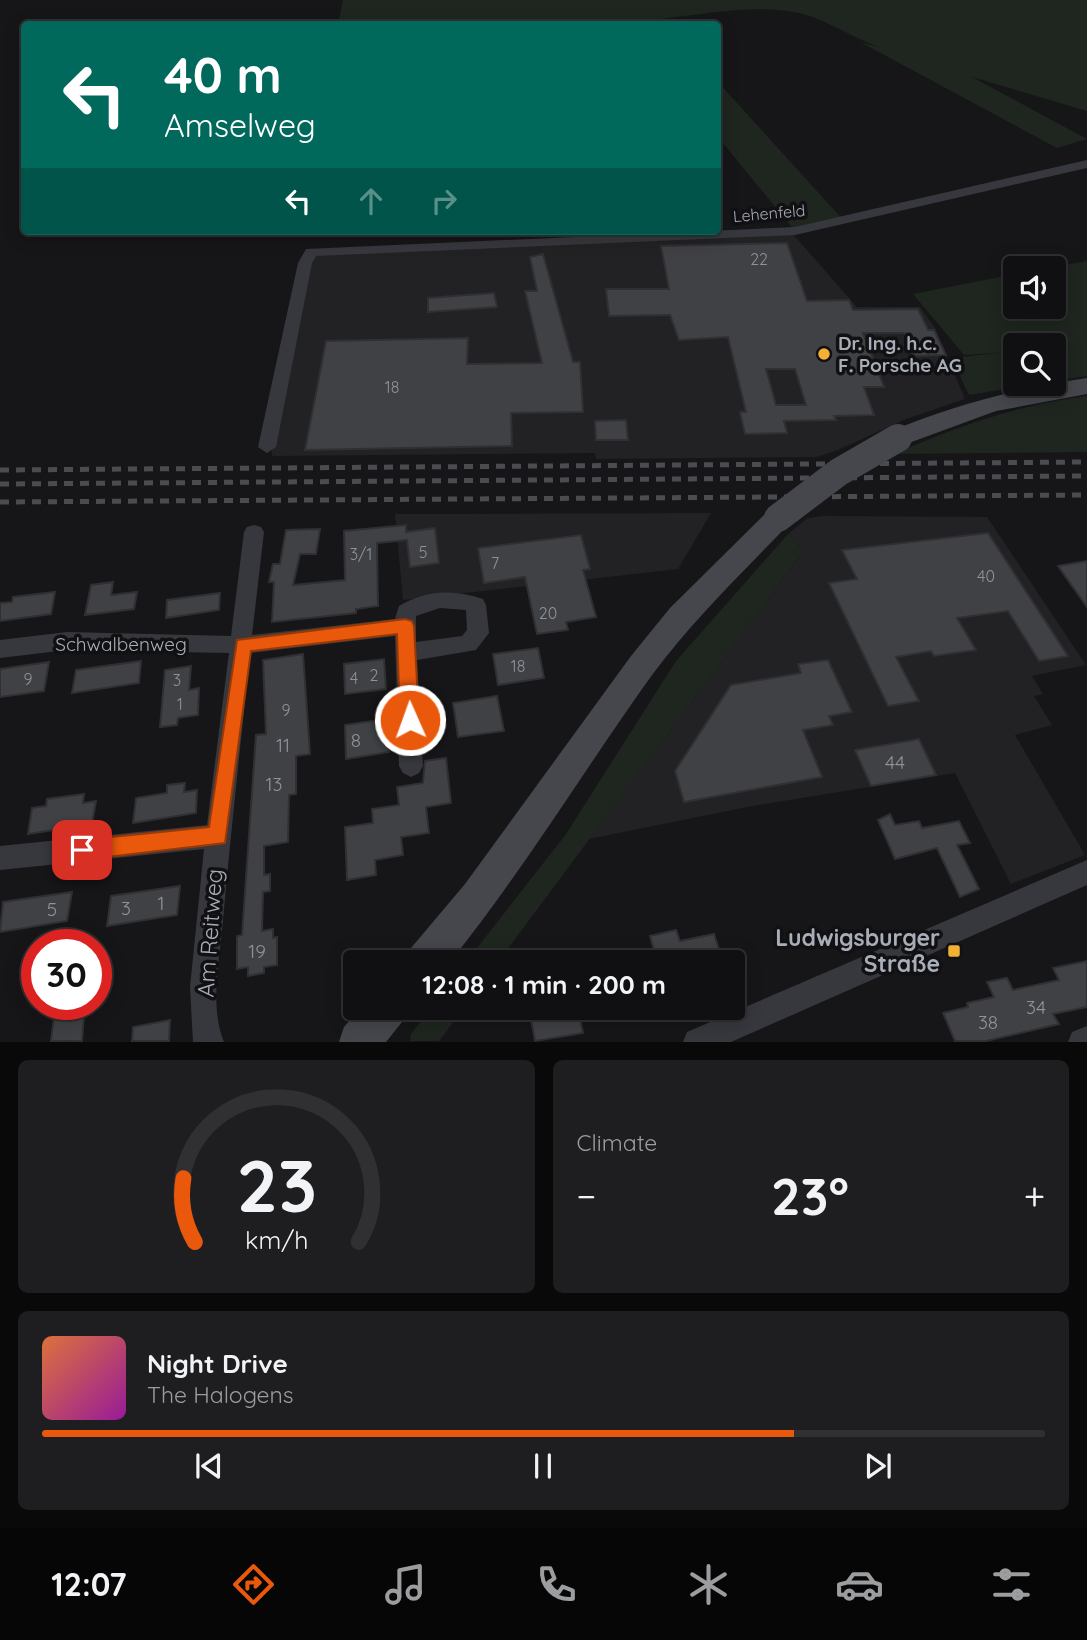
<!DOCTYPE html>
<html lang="en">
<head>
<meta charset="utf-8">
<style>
  body { margin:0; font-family:Quicksand,sans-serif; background:#1e1e20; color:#f1f3f6; height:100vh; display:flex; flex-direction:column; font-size:26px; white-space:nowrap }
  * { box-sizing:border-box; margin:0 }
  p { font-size:23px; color:#9c9d9f }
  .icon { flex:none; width:38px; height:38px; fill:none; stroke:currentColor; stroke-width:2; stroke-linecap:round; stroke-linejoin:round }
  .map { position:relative; height:1042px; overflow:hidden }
  .side { display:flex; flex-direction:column; gap:18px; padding:18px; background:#09090a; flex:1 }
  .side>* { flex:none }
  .top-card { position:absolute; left:21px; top:21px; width:700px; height:214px; border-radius:7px; box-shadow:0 4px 18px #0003,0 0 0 2px #303032; background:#00695c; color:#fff; overflow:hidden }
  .fabs { position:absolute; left:1003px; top:256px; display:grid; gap:14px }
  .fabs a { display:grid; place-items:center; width:63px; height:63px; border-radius:7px; background:#101012; box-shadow:0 4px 18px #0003,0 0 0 2px #303032; font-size:35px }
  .speed { position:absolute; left:21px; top:929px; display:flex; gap:14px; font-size:35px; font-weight:700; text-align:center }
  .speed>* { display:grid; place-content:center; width:91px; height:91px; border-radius:50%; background:#101012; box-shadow:0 4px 18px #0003,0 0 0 2px #303032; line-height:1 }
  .speed .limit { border:10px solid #d22; background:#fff; color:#111 }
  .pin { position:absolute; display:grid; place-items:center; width:60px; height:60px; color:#fff; margin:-30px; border-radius:14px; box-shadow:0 4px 10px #0006 }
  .me { position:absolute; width:77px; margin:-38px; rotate:358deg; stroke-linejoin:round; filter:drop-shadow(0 0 5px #0008) }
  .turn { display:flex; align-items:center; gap:24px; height:147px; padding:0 28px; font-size:32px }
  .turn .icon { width:91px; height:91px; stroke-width:2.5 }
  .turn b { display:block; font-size:49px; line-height:60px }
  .lanes { display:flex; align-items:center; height:66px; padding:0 28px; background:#0003; justify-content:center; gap:35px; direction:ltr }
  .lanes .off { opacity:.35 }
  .big { font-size:52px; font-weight:800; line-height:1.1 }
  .side .card { flex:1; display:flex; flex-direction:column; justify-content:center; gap:10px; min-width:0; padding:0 24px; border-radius:10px; background:#1e1e20 }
  .side .dial { align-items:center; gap:0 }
  .dial svg { height:182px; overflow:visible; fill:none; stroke:#303032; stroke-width:7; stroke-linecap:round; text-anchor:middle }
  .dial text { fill:#f1f3f6; stroke:none }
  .song { display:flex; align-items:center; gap:21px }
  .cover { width:84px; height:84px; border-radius:10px; background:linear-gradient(135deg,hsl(20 70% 55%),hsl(300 70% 35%)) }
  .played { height:7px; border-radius:4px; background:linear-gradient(90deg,#ea580c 75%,#303032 75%) }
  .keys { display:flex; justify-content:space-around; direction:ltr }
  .heat { display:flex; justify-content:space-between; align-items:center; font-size:38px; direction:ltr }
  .side .tiles { flex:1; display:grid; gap:18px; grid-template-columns:1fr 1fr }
  .card:last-child { grid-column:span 2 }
  .trip { position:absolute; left:343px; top:950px; width:402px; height:70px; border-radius:7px; background:#101012; box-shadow:0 4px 18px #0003,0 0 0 2px #303032; font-weight:800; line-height:70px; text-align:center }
  .tab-bar { display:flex; height:112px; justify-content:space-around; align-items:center; background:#060607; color:#9c9d9f }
  .tab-bar .icon { width:49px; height:49px }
  .tab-bar .current { color:#ea580c }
  .tab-bar b { font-size:32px; color:#f1f3f6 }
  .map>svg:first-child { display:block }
  .built { fill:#222225 }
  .green { fill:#1e261f }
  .building { fill:#404145; stroke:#303034; stroke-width:2; fill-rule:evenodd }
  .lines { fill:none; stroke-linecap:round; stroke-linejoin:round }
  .street { fill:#37383d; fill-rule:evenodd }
  .secondary { fill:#45474d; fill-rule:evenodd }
  .rail { stroke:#4a4c52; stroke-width:5; stroke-dasharray:9 7; stroke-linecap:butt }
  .secondary-bridge { stroke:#45474d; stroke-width:28 }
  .route { fill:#ea580c; stroke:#983908; stroke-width:2 }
  .poi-dot { fill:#f2b134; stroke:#111113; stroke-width:2.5 }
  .labels { text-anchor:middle; stroke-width:7; stroke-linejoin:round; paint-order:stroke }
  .far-street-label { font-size:16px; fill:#a8adb8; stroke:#111113 }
  .number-label { font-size:16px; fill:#8e929b }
  .poi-label { font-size:19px; font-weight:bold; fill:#a8adb8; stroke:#111113; text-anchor:start }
  .street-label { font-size:19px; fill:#a8adb8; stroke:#111113 }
  .near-number-label { font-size:19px; fill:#8e929b }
  .near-street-label { font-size:23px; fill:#a8adb8; stroke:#111113 }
  .near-poi-label { font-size:23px; font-weight:bold; fill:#a8adb8; stroke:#111113; text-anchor:end }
</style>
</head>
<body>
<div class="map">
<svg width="1087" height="1042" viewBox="0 0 1087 1042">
  <rect width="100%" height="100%" fill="#161618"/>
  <g class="built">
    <path d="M792 233 857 307H920L935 328 965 399 906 419 838 450 816 457 596 459 595 453 272 456 271 429 311 252Z"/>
    <path d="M711 513 678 569 403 600 395 514Z"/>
    <path d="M823 516 987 517 1086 665 1032 676 1043 694 1034 696 1052 725 1015 735 1085 855 1011 884 955 773 747 807 589 839 803 552 789 533 808 518Z"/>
  </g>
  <g class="green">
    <path d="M343 0H1087V111L972 77 1087 139 1057 148 862 43 879 47C853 38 829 21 803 14 759 3 706 14 661 19L665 24H338Z"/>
    <path d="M718 82 845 222 795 231 718 137Z"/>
    <path d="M1087 261V376L1054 381V345H1015V383H1041L969 395 951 358 1009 352 964 355 913 294 1015 274V306H1054V268H1049Z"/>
    <path d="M1087 396V452L894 454C956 427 1019 404 1087 396Z"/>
    <path d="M789 533 803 552 498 962H466L566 834 676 661Z"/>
    <path d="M431 1008H464L439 1041H410L411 1034Z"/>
  </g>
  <g class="building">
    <path d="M787 243 807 301 849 300 853 310 918 309 928 330H934L946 355 914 356 904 333H863L884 387H864L874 415 834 416 836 420 784 421 787 433 745 434 740 412H746L728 337 679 340 670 315 609 316 606 289H669L661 246ZM766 369H795L806 405H776Z"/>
    <path d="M543 254 573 362H580L583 412 511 413 512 446 305 450 326 341 468 338 467 364 542 363 525 291H537L530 257Z"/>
    <path d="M494 293 497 307 428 312V298Z"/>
    <path d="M626 420 628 440H596L595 421Z"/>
    <path d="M406 525V532L435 528 439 563 410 567 407 540 377 543 378 606 356 609V613L272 622 274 582H269L273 564H280L286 530 320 529 316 554H300L293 585 345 580 344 531Z"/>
    <path d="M988 533 1068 656 1039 661 1008 611 957 618 976 650 934 656 931 651 896 657 919 701 888 706 829 583 857 579 842 550Z"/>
    <path d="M581 535 590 569 583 570 596 617 566 622 568 630 537 634 525 577 484 583 478 548Z"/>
    <path d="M1087 561V607L1058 566Z"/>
    <path d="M113 582 111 595 137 592 134 609 85 615 91 585Z"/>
    <path d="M55 592 51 614 0 621V603L12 602 13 597Z"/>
    <path d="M220 593 219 610 166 618 167 600Z"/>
    <path d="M538 648 544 678 498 685 493 654Z"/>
    <path d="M303 654 310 754 296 756V794L289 795 288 842 264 846V875L270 874V891L263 892 262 931 273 929V938L277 937V965L264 967V973L248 976V967L237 969V936L242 935 256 735 266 734 263 660Z"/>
    <path d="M384 659 386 689 345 694 344 664Z"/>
    <path d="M828 660 852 712 829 716 833 725 803 730 822 777 684 802 675 771 731 685 801 673 798 664Z"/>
    <path d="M141 661 139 683 72 693 76 670Z"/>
    <path d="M49 662 44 691 0 697V669Z"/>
    <path d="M191 666 189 690 199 688 198 715 178 718 177 725 160 727 165 670Z"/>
    <path d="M497 696 504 731 458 737 453 703Z"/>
    <path d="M386 719 389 752 346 759 345 725Z"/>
    <path d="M919 739 936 775 871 786 855 750Z"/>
    <path d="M446 758 451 803 426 807 429 833 401 837 403 855 375 860 376 875 347 880 345 827 373 823 372 809 399 805 397 787 423 783 425 761Z"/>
    <path d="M185 783 184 792 197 790 196 813 133 823 136 798 167 793V785Z"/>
    <path d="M84 794 83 803 96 801 92 824 28 834 32 808 46 806 47 799Z"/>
    <path d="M890 814 895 825 919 821 922 828 959 821 970 843 957 845 979 889 960 897 937 848 895 859 878 820Z"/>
    <path d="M180 886 177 915 107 926 111 896Z"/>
    <path d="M72 892 67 921 0 932 3 902Z"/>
    <path d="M676 930 680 941 714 934 723 962H657L650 936Z"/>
    <path d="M1087 961V1007L1053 1014 1059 1024 986 1041H955L943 1013 968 1007 967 1003 994 997 987 982 1007 978 1013 990 1059 980 1053 968Z"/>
    <path d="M529 1008H578L583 1033 535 1041Z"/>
    <path d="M70 1014 69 1019 84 1016 82 1041H51L54 1017Z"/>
    <path d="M170 1020 169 1041H132L133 1027Z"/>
  </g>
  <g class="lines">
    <g class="street">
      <path d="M1087 160V168L795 235 316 256 312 263 276 447 267 453 258 447 298 263 306 249 795 227Z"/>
      <path d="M254 525 261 527 264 532 252 635 395 619 399 606C426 590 454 589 483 599L486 605 489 633 476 650 417 660 423 766 419 773 411 777 403 773 399 766 395 636 250 653C241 742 231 830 223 920 220 957 209 1006 224 1042H193L190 987 204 849 0 870V846L207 825 229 653 67 650 0 658V640L67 632 231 636 244 532 247 527ZM440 608 466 610 467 630 462 636 416 642V616Z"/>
      <path d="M1087 860V885L731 1042H683L687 1032Z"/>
      <path d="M1087 1026V1042H1068L1072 1032Z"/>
    </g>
    <g class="secondary">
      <path d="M1087 378V394L996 411 898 447 889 444 885 438 889 432C953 405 1019 388 1087 378Z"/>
      <path d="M778 508 788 511 792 518 788 525C741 574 692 621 652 675 584 770 523 871 450 962H406L411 948 465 884 631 656 670 608 768 511Z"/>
      <path d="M361 1008H408L402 1022 386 1042H339L344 1027Z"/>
    </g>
    <g class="rail">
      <path d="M0 470 1087 462"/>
      <path d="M0 484 1087 476"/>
      <path d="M0 502 1087 495"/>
    </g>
    <path class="secondary-bridge" d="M778 518 839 472 898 438"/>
  </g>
  <path class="route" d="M405 619 412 621 414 626 419 720 417 726 410 728 403 726 400 720 397 634 251 651 225 843 82 860 74 857 71 850 74 843 82 840 209 827 237 640Z"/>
  <g class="poi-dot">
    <circle cx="824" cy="354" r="7"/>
    <rect x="947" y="944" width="14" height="14" rx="3.5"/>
  </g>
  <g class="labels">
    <g class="far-street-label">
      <text transform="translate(769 213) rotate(-5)" y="6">Lehenfeld</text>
    </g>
    <g class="number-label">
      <text x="759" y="265">22</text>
      <text x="392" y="393">18</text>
      <text x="423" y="558">5</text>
      <text x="361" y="560">3/1</text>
      <text x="495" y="569">7</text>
      <text x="986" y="582">40</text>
      <text x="548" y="619">20</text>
      <text x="518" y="672">18</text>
      <text x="374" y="681">2</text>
      <text x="354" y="684">4</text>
      <text x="28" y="685">9</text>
      <text x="177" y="686">3</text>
      <text x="180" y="710">1</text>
      <text x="286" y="716">9</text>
    </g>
    <g class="poi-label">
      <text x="838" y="350">Dr. Ing. h.c.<tspan x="838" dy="22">F. Porsche AG</tspan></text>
    </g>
    <g class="street-label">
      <text x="121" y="651">Schwalbenweg</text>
    </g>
    <g class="near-number-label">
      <text x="356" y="747">8</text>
      <text x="283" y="752">11</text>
      <text x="895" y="769">44</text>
      <text x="274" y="791">13</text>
      <text x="161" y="910">1</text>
      <text x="126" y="915">3</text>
      <text x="52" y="916">5</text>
      <text x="257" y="958">19</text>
      <text x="1036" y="1014">34</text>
      <text x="988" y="1029">38</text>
    </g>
    <g class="near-street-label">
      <text transform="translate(210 933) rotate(-86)" y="8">Am Reitweg</text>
    </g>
    <g class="near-poi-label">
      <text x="940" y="946">Ludwigsburger<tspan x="940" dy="26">Straße</tspan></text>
    </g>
  </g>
</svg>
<div class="fabs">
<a><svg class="icon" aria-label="sound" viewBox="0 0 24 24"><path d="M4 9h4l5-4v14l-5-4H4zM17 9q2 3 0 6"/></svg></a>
<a><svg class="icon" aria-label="search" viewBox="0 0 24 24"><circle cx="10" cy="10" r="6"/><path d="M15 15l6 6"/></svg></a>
</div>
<div class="speed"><div class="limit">30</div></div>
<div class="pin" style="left:82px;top:850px;background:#d93025"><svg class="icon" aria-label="arrive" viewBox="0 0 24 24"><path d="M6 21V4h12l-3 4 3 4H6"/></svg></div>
<svg class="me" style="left:410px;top:720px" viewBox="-20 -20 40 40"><circle r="17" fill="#ea580c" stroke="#fff" stroke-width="3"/><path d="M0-11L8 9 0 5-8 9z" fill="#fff"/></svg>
<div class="trip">12:08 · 1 min · 200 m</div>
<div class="top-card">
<div class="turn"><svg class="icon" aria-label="left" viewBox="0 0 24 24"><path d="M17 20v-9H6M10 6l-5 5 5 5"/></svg><div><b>40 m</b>Amselweg</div></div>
<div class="lanes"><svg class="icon" aria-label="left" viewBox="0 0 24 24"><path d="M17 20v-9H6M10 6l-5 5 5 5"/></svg><svg class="icon off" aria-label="ahead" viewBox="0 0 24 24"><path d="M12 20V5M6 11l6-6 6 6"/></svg><svg class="icon off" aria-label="right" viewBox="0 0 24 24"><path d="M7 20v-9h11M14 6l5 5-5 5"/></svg></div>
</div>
</div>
<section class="side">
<div class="tiles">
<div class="card dial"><svg viewBox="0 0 100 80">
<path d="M14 69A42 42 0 1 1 86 69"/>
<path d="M14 69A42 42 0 0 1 9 41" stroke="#ea580c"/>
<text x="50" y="56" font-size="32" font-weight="700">23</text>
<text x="50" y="72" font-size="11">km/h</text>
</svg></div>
<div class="card"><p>Climate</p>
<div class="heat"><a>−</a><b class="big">23°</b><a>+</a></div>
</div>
<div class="card">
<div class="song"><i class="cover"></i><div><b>Night Drive</b><p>The Halogens</p></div></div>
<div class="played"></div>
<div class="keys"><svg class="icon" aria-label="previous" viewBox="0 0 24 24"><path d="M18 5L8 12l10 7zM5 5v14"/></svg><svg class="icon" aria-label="pause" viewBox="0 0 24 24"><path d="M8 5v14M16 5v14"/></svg><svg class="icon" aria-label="next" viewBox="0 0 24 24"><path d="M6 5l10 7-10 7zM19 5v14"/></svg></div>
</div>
</div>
</section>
<nav class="tab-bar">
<b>12:07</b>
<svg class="icon current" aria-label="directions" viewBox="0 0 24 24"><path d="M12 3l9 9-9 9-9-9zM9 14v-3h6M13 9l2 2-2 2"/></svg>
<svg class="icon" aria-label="music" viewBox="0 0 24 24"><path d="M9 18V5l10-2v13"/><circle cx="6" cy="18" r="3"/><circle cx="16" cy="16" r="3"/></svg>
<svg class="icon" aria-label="phone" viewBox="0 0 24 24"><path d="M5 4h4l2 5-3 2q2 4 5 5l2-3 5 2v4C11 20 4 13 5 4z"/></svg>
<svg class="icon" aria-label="climate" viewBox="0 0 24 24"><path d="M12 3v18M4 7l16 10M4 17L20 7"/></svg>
<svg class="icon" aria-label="car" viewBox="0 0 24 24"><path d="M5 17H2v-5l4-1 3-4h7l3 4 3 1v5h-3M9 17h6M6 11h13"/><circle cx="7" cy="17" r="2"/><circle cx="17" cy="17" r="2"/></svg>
<svg class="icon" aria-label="filters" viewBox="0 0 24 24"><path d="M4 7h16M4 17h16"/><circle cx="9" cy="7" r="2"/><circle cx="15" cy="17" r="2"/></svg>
</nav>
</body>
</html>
